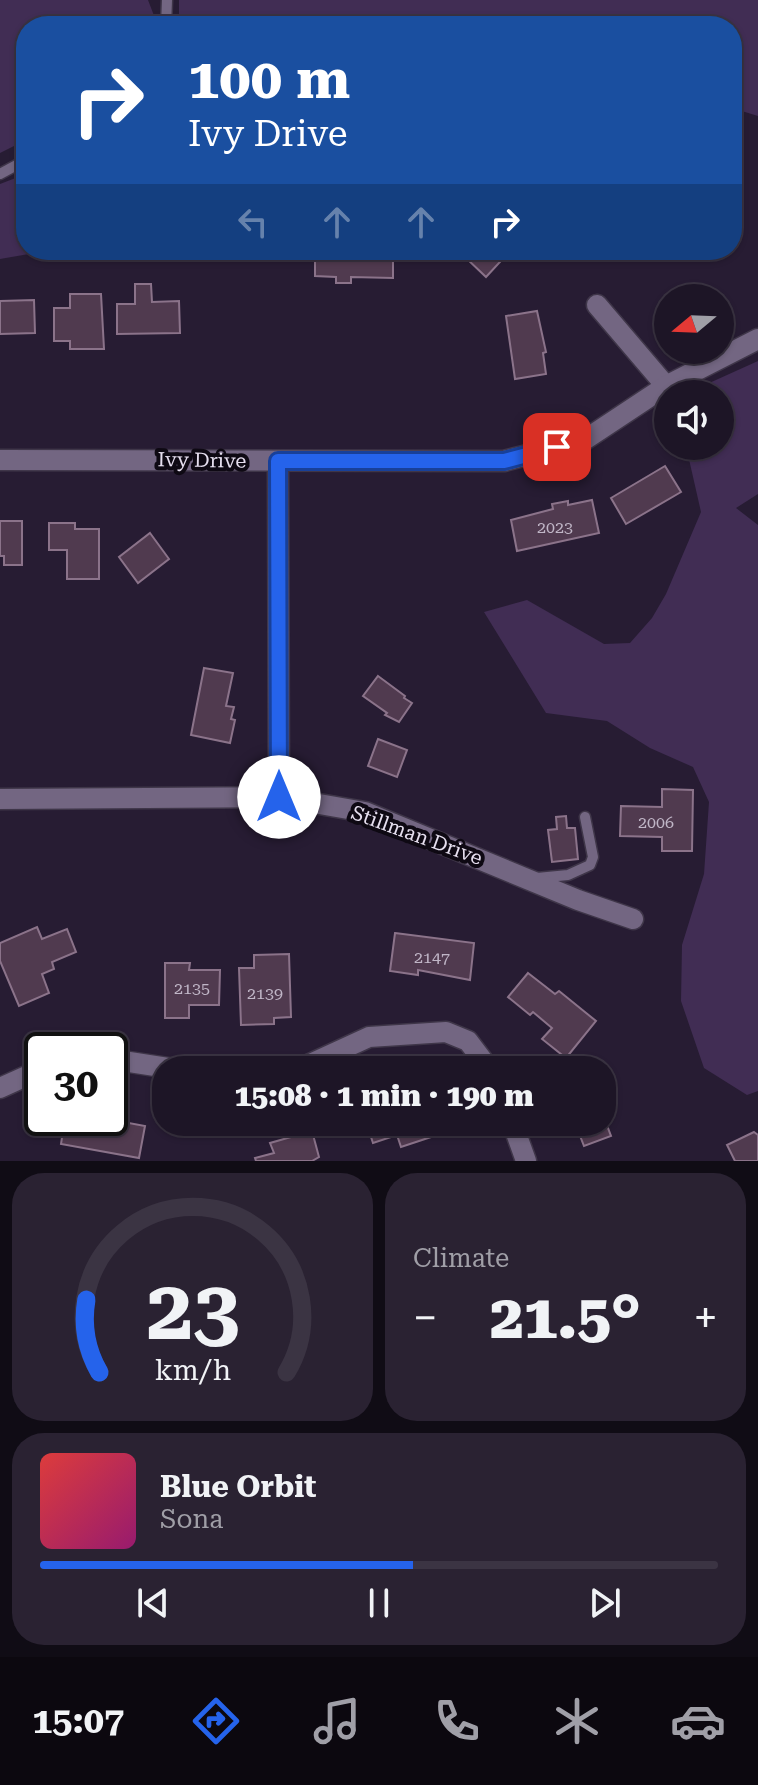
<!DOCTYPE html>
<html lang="en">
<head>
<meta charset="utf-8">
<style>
  body { margin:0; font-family:"Roboto Serif",serif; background:#2a2232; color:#f1f3f6; height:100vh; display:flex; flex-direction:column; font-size:30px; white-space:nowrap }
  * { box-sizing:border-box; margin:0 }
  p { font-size:26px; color:#a09fa7 }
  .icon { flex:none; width:44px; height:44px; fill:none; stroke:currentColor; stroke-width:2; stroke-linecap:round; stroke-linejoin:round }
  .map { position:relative; height:1161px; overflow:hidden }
  .panel { display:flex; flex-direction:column; gap:12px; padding:12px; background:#100c15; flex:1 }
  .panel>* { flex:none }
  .guide { position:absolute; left:16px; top:16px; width:726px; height:244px; border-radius:32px; box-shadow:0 2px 6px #0004,0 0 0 2px #3b3443; background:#1a4fa0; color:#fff; overflow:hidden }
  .needle { width:52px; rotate:251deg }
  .tools { position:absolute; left:654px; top:284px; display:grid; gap:16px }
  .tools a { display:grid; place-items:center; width:80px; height:80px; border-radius:50%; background:#1d1526; box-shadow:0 2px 6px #0004,0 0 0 2px #3b3443; font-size:40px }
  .speed { position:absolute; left:24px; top:1032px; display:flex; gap:16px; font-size:40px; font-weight:700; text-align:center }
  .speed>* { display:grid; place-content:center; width:104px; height:104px; border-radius:50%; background:#1d1526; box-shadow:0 2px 6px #0004,0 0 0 2px #3b3443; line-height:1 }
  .speed .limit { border:4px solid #111; border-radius:12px; background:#fff; color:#111 }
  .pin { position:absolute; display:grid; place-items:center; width:68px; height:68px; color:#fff; margin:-34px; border-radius:16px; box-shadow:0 4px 12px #0006 }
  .me { position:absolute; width:88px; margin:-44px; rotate:0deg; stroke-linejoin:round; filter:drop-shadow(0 0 6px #0008) }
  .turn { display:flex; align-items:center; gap:28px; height:168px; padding:0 40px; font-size:36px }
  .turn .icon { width:104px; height:104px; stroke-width:2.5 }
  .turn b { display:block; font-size:56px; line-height:68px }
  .lanes { display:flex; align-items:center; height:76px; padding:0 40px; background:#0003; justify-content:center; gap:40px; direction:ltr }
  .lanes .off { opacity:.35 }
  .big { font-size:60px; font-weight:800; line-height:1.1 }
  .panel .widget { flex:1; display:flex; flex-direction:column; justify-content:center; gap:12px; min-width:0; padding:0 28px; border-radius:32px; background:#2a2232 }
  .panel .dial { align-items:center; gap:0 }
  .dial svg { height:208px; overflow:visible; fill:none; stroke:#3b3443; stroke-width:7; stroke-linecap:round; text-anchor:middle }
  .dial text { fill:#f1f3f6; stroke:none }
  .song { display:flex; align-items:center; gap:24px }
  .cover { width:96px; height:96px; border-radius:12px; background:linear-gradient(135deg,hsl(0 70% 55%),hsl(320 70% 35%)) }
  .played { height:8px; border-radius:4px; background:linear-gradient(90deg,#2563eb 55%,#3b3443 55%) }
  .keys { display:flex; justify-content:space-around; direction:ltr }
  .heat { display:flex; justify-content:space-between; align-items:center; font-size:44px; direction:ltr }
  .panel .tiles { flex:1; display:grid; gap:12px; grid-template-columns:1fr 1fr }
  .widget:last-child { grid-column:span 2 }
  .trip { position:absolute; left:152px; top:1056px; width:464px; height:80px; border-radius:32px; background:#1d1526; box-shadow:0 2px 6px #0004,0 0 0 2px #3b3443; font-weight:800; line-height:80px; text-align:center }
  .tabs { display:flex; height:128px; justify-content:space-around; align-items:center; background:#0c080f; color:#a09fa7 }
  .tabs .icon { width:56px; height:56px }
  .tabs .on { color:#2563eb }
  .tabs b { font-size:36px; color:#f1f3f6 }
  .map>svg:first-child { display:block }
  .green { fill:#412d54 }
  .building { fill:#503a4f; stroke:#8b738a; stroke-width:2 }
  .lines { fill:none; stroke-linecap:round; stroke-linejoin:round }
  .lane-casing { stroke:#3f3649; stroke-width:13 }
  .street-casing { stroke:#3f3649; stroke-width:23 }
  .lane { stroke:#736682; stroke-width:10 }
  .street { stroke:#736682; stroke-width:20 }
  .route-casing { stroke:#184099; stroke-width:20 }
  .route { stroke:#2563eb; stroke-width:14 }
  .labels { text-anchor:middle; stroke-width:8; stroke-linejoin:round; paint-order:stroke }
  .number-label { font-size:16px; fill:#c0b6c7 }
  .street-label { font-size:20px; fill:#e6dfef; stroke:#0e0913 }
</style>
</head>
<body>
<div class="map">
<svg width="758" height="1161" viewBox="0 0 758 1161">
  <rect width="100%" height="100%" fill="#271c33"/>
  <g class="green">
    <path d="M0 0H148L158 26H26V140L0 153Z"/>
    <path d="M179 0H758V116L732 108V26H179Z"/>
    <path d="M26 174V250H52L0 259V184Z"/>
    <path d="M758 361V494L736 508 758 525V1091L747 1095 704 1068 681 1001 682 945 704 874 709 802 693 767 650 748 607 721 546 713 484 612 527 600 604 644 630 643 652 618 666 594 701 512 686 446H720V394H694L696 389Z"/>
  </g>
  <g class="building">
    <path d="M315 250H393V278L351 277V283H336V277L315 276Z"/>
    <path d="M472 250H511L486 277 465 257Z"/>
    <path d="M135 284H151L152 302 179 301 180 333 117 334V304H135Z"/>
    <path d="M70 294H101L104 349H70V341H54V308H70Z"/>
    <path d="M34 300 35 333 0 334V301Z"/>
    <path d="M537 311 546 352 543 353 546 374 515 379 506 316Z"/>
    <path d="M665 466 681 492 626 524 611 498Z"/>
    <path d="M592 500 599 533 517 551 511 520 553 509 552 504 568 501V505Z"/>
    <path d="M0 521H22V565H4V556H0Z"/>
    <path d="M49 523H75V529H99V579H67V550H49Z"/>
    <path d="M150 533 169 559 138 583 119 557Z"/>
    <path d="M204 668 233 673 226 706 234 707 231 719 235 720 230 743 191 735Z"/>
    <path d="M378 676 405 696 404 698 412 703 399 722 385 715 387 713 363 696Z"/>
    <path d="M378 739 407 750 397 777 368 766Z"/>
    <path d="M662 789 693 790 692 851H662V837L620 836 621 806 662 807Z"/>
    <path d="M566 816 567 828H575L578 859 552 862 548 830 557 829 556 817Z"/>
    <path d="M37 927 42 939 67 929 76 952 52 962 54 969 42 974 49 993 19 1006 0 961V943Z"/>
    <path d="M395 933 474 943 470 980 418 970V975L390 971Z"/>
    <path d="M289 954 291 1017 274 1018V1024L241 1025 239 968H254V955Z"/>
    <path d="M165 963H190L189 970H220L219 1005H189V1018H165Z"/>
    <path d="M528 973 555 994 559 991 596 1021 566 1058 542 1039 552 1028 533 1012 530 1015 508 997Z"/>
    <path d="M602 1087 611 1112 603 1115 611 1136 584 1146 575 1123 602 1122Z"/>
    <path d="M65 1118H102L145 1126 139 1158 61 1144Z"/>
    <path d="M366 1122H430L434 1136 401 1147 397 1135 373 1143Z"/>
    <path d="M312 1131 319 1157 312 1161H256L255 1158 274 1153 270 1143Z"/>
    <path d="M754 1132 758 1135V1161H735L727 1145Z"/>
  </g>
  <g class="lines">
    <defs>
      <g id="lane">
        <path d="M166 26 167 0"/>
        <path d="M0 174 26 160"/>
        <path d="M537 878 568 875 590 865 593 857 585 817"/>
      </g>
      <g id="street">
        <path d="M597 305 666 386"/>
        <path d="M0 460 504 461 583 441 666 386 758 339"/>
        <path d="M278 461 279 797"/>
        <path d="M0 799 279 797 365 812 578 900 633 919"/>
        <path d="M110 1059 181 1070"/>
        <path d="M287 1070 308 1065 369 1037 446 1032 468 1041 490 1070"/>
        <path d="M0 1088 42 1069"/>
        <path d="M512 1122 526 1161"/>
      </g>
    </defs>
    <use href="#lane" class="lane-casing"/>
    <use href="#street" class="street-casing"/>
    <use href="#lane" class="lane"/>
    <use href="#street" class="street"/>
  </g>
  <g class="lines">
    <defs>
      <path id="route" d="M279 797 278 461H504L557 447"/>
    </defs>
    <use href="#route" class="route-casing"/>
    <use href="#route" class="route"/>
  </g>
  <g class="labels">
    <g class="number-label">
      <text x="555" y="533">2023</text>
      <text x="656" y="828">2006</text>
      <text x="432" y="963">2147</text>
      <text x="192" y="994">2135</text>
      <text x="265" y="999">2139</text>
    </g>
    <g class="street-label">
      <text transform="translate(202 460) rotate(1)" y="7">Ivy Drive</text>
      <text transform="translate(417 835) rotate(20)" y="7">Stillman Drive</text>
    </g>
  </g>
</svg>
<div class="tools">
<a><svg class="needle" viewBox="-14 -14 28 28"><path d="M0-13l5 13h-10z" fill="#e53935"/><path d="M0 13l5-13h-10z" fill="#a09fa7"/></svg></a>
<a><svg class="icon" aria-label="sound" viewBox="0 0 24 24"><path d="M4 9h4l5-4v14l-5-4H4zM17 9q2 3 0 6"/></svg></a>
</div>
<div class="speed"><div class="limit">30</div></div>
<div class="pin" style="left:557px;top:447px;background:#d93025"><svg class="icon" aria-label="arrive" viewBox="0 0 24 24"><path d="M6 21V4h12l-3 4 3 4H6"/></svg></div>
<svg class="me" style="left:279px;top:797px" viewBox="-20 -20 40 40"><circle r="19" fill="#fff"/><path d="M0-13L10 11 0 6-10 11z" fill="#2563eb"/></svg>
<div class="trip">15:08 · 1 min · 190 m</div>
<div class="guide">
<div class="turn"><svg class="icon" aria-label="right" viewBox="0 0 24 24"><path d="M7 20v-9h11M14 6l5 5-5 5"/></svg><div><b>100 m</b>Ivy Drive</div></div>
<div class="lanes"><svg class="icon off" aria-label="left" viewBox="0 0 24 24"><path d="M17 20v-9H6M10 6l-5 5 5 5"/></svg><svg class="icon off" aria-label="ahead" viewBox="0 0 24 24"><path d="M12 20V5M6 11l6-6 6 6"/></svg><svg class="icon off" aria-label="ahead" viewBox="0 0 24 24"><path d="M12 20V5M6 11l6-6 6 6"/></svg><svg class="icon" aria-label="right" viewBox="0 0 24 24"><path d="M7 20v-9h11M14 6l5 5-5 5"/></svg></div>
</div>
</div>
<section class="panel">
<div class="tiles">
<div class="widget dial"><svg viewBox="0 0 100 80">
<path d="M14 69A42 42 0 1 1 86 69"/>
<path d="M14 69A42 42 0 0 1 9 41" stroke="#2563eb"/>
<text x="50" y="56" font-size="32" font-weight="700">23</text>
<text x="50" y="72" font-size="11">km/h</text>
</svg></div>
<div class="widget"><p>Climate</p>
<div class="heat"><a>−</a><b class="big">21.5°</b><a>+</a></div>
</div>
<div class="widget">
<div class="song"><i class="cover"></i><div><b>Blue Orbit</b><p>Sona</p></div></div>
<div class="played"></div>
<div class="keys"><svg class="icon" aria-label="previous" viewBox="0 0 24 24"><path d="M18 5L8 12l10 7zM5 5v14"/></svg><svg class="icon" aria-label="pause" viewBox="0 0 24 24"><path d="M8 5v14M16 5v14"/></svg><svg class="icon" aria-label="next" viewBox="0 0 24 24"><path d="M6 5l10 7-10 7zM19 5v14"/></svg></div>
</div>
</div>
</section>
<nav class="tabs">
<b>15:07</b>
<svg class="icon on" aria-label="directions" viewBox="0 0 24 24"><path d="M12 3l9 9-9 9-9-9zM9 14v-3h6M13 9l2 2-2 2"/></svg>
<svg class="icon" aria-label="music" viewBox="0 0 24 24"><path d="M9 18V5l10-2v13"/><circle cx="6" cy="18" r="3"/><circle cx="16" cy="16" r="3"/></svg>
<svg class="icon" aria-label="phone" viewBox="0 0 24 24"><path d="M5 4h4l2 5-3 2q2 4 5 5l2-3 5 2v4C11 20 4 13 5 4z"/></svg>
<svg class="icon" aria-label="climate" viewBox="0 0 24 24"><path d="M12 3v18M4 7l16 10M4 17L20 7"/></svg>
<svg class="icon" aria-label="car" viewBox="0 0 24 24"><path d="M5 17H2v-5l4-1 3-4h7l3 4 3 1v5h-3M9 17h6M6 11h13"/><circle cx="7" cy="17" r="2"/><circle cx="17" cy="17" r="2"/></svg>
</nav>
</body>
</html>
